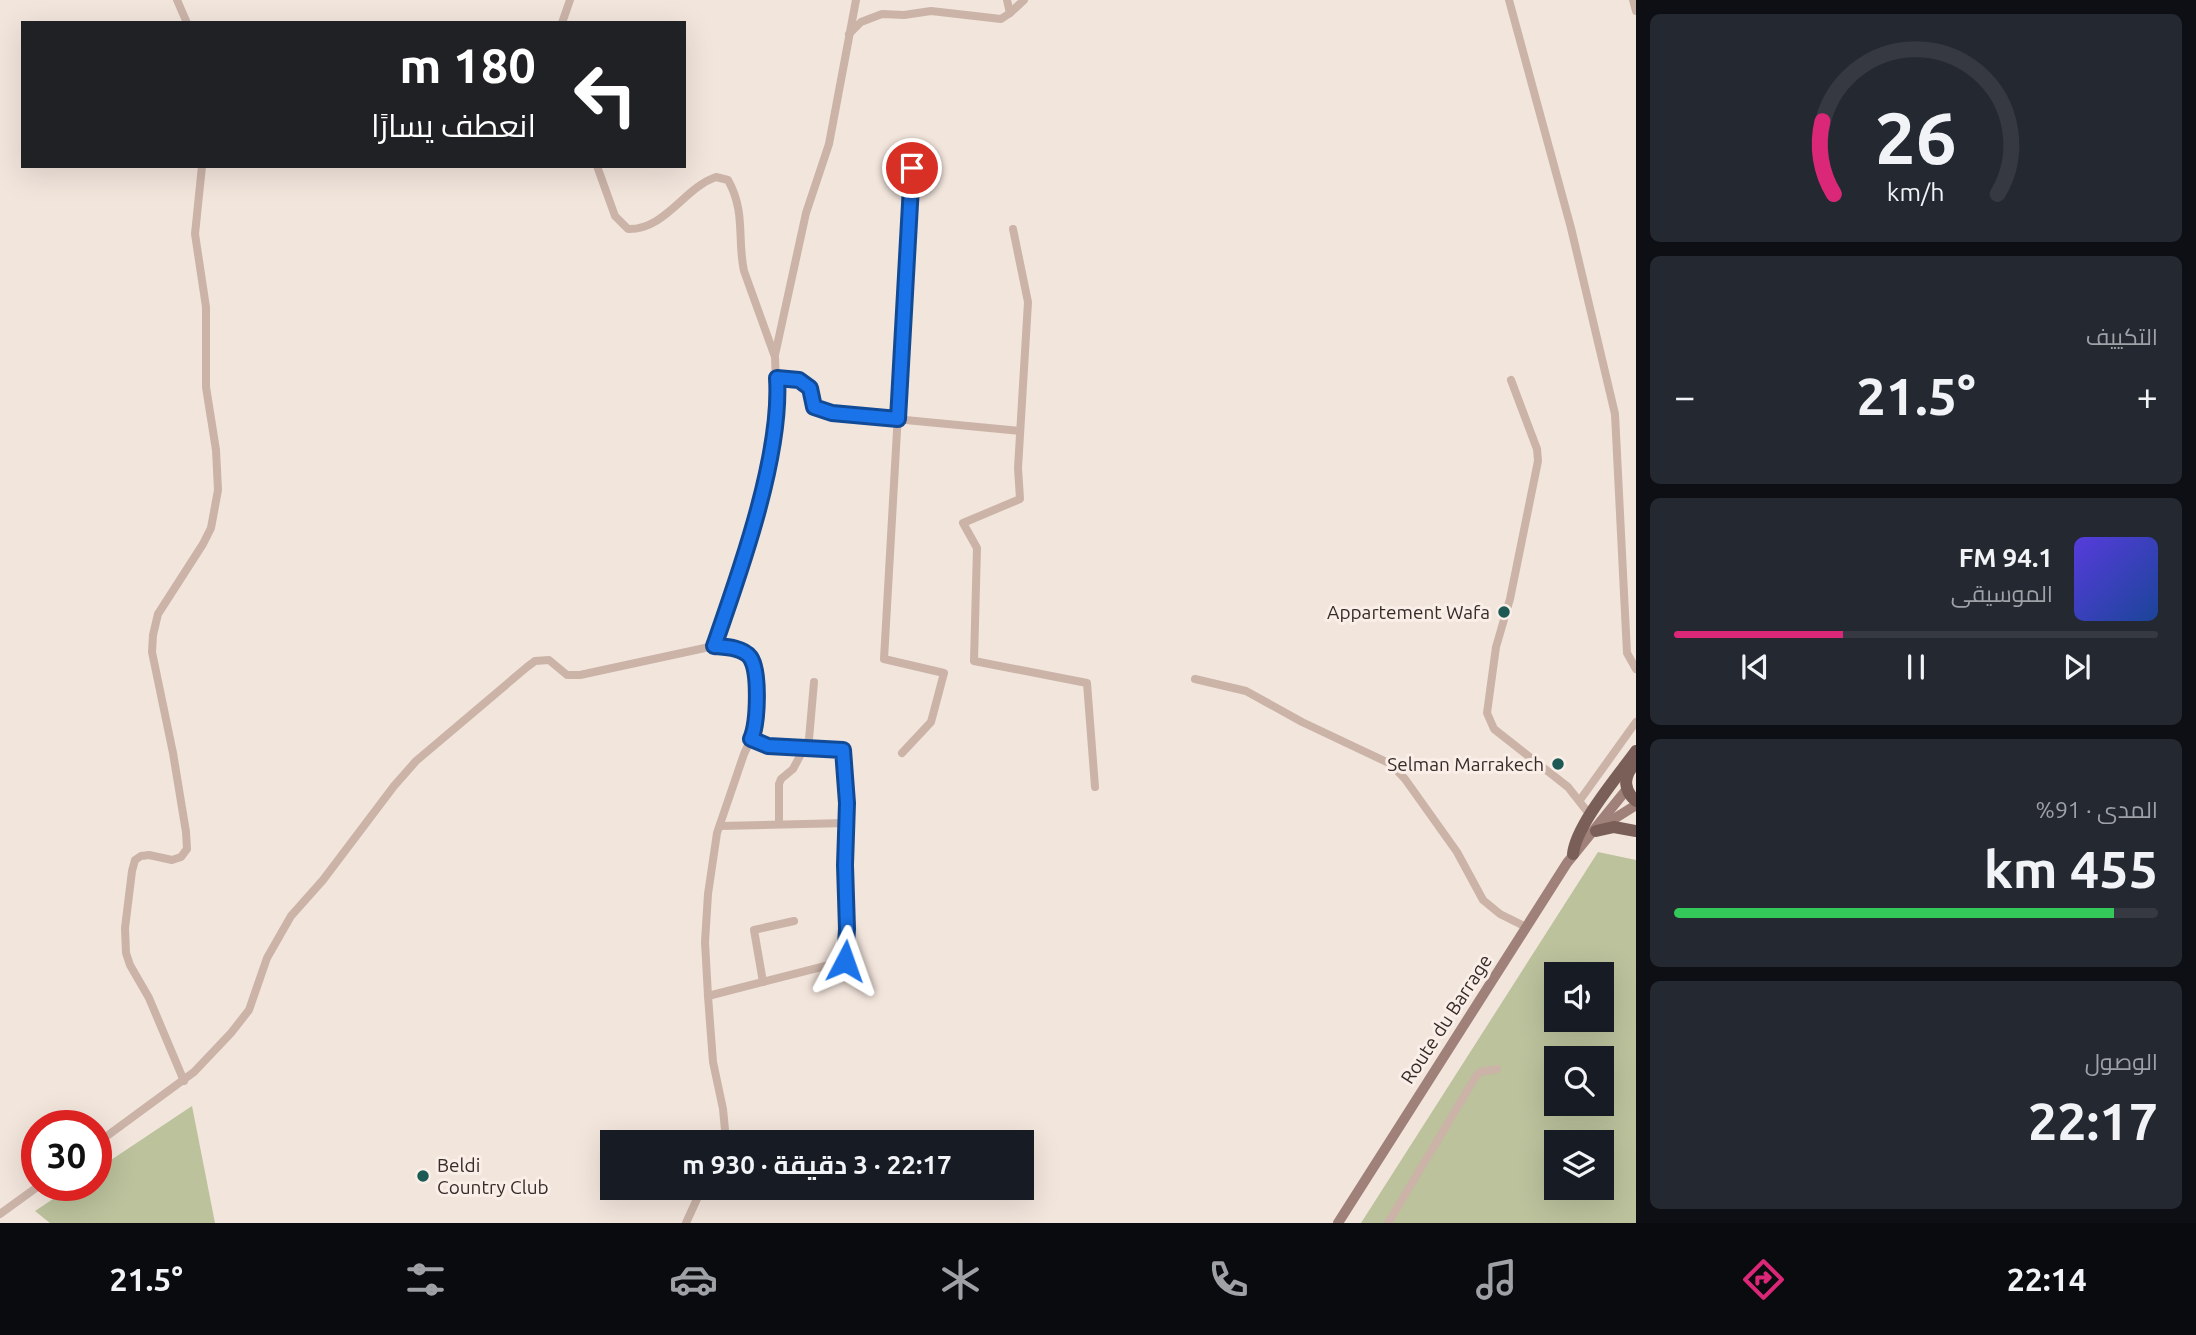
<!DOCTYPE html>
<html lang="ar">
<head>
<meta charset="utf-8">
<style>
  body { margin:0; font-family:Ubuntu,Cairo,sans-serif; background:#242831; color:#f1f3f6; direction:rtl; height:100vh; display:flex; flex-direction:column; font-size:26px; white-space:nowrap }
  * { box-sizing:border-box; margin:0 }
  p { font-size:23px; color:#9ea1a6 }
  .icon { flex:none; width:38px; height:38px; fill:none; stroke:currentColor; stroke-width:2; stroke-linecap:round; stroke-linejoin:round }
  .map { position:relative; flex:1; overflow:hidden; direction:ltr }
  .details { display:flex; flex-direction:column; gap:14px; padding:14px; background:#0d0f14; width:560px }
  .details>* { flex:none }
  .hud { position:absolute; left:21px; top:21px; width:665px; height:147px; border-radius:0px; box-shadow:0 7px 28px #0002; direction:rtl; background:#202124; color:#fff; overflow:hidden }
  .buttons { position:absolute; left:1544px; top:962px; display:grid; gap:14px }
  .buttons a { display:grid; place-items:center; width:70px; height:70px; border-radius:0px; background:#171b24; box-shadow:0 7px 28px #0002; font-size:35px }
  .speed { position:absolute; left:21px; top:1110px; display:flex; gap:14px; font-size:35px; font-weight:700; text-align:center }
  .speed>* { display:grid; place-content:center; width:91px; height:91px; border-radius:50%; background:#171b24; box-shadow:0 7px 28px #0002; line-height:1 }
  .speed .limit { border:10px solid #d22; background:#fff; color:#111 }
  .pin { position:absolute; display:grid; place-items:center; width:60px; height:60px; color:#fff; margin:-30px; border:4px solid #fff; border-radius:50%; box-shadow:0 2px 7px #0007 }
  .me { position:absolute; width:77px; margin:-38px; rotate:4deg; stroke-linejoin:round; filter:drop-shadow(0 0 5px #0008) }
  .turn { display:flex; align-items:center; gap:24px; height:147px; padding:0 35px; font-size:32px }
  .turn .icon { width:91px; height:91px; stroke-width:2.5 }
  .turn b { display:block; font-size:49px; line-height:60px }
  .big { font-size:52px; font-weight:700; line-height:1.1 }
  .details .tile { flex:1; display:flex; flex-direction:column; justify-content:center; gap:10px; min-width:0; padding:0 24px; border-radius:10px; background:#242831 }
  .details .dial { align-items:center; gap:0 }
  .dial svg { height:182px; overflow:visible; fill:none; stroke:#363941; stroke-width:7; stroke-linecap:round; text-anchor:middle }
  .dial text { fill:#f1f3f6; stroke:none }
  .song { display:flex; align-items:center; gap:21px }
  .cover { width:84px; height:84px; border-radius:10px; background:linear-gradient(135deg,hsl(250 70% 55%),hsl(220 70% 35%)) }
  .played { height:7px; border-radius:4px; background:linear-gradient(90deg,#db2777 35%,#363941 35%) }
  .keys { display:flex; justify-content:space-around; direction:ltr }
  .heat { display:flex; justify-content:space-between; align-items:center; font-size:38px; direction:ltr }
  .charge { height:10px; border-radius:5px; background:linear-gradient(90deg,#34c759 91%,#363941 0) }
  .trip { position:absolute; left:600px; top:1130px; width:434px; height:70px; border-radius:0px; background:#171b24; box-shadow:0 7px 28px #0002; font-weight:700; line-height:70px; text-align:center; direction:rtl }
  .menu { display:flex; height:112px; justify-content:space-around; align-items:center; background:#090b0e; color:#9ea1a6 }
  .menu .icon { width:49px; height:49px }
  .menu .current { color:#db2777 }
  .menu b { font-size:32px; color:#f1f3f6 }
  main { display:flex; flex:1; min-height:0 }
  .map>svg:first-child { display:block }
  .green { fill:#bbc29c; fill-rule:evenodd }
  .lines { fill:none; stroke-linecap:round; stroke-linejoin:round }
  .minor { stroke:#cbb3a8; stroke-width:8 }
  .secondary { stroke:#9f8179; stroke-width:10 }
  .primary { stroke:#7a5f59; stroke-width:12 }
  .route-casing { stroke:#114b97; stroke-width:18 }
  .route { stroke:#1a73e8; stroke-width:12 }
  .poi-dot { fill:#1d5a55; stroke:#faefe8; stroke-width:2.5 }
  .labels { text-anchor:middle; stroke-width:6; stroke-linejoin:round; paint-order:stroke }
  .poi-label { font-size:19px; fill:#372b28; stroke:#faefe8; text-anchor:end }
  .street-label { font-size:19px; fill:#372b28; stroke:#faefe8 }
</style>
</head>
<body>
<main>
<section class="details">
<div class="tile dial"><svg viewBox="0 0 100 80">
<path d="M14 69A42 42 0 1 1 86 69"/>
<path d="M14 69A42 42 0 0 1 9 37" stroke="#db2777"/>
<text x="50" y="56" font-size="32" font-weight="700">26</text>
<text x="50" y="72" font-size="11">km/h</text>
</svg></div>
<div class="tile"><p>التكييف</p>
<div class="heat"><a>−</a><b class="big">21.5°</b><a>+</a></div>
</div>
<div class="tile">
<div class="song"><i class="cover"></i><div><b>94.1 FM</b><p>الموسيقى</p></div></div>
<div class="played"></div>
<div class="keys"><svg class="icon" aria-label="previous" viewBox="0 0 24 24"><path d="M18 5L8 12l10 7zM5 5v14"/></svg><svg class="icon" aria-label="pause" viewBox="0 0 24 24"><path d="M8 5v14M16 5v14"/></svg><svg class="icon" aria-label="next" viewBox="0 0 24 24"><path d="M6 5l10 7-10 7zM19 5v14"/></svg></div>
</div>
<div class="tile"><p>المدى · 91%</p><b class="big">455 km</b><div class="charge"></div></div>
<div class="tile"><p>الوصول</p><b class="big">22:17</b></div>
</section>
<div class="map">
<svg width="1636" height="1223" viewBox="0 0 1636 1223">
  <rect width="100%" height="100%" fill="#f2e5dc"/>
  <g class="green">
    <path d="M1598 852 1636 860V1223H1361ZM1556 975H1601V1020H1556ZM1556 1059H1601V1104H1556ZM1556 1143H1601V1188H1556Z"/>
    <path d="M192 1106 215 1223H50L35 1211 74 1185H96V1170Z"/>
  </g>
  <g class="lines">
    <g class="minor">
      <path d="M177 0 187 23"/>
      <path d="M1509 0 1571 228 1615 414 1627 653 1636 669"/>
      <path d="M1633 0 1636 11"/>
      <path d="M1010 13 1024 0"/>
      <path d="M562 23 570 0"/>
      <path d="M849 34 861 22 882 14 904 15 931 11 1001 19 1010 13 1007 0"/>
      <path d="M597 166 615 216 628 229C665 230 684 188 716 177L728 180C746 212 737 239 744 271L775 357 777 408 759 501 714 646"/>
      <path d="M1013 229 1028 302 1018 468 1020 499 963 523 977 548 974 661 1087 683 1095 787"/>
      <path d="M775 355 806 213 829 144 856 0"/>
      <path d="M777 378 799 380 810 388 814 407 832 413 1020 431"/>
      <path d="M1511 380 1537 449 1538 461 1510 599 1496 647 1487 713 1494 729 1568 787 1590 815"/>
      <path d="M1195 679 1246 691 1302 722 1391 764 1405 779 1457 852 1483 900 1500 914 1526 927"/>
      <path d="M902 753 931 722 944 673 884 659 912 168"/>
      <path d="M1580 800 1636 722"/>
      <path d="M779 823V784L781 779 793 769 809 739 814 682"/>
      <path d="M720 826 847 823"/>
      <path d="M763 982 754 930 794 921"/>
      <path d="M708 996 845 961 847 929 845 865 847 803 843 750 768 746 751 739"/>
      <path d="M184 1081 149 998 130 965 126 953 125 928 132 871 135 860 141 856 149 855 172 860 181 857 187 849 186 832 173 753 152 652 153 635 158 614 203 544 211 528 218 490 216 450 206 387V307L195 234 202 166"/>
      <path d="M96 1144 194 1072 231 1033 249 1010 267 958 291 916 323 880 394 786 416 761 527 667 535 661 549 660 567 675H580L714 646 736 649 750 657 753 665 757 712 756 728 744 754 717 833 708 894 705 942 708 996 713 1062 723 1109 725 1130 723 1143"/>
      <path d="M0 1214 40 1185"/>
      <path d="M686 1223 702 1188"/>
      <path d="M1388 1223 1476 1076 1480 1072 1497 1069"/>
    </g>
    <g class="secondary">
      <path d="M1598 829 1636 805"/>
      <path d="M1338 1223 1567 863 1627 789"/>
    </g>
    <g class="primary">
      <path d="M1633 766C1623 778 1624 791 1636 801"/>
      <path d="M1596 831 1614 827 1636 831"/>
      <path d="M1573 854C1576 825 1618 776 1636 751"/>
    </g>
  </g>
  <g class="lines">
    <defs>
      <path id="route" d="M845 961 847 929 845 865 847 803 843 750 768 746 751 739C758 723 760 671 750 657 742 647 725 647 714 646 740 572 782 455 777 378L799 380 810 388 814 407 832 413 898 419 912 168"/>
    </defs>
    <use href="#route" class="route-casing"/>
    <use href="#route" class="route"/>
  </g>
  <g class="poi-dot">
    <circle cx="1504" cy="612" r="7"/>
    <circle cx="1558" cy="764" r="7"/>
    <circle cx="423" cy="1176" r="7"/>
  </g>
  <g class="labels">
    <g class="poi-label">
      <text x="1490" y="619">Appartement Wafa</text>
      <text x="1544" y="771">Selman Marrakech</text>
      <text x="437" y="1172" text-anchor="start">Beldi<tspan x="437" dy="22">Country Club</tspan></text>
    </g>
    <g class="street-label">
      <text transform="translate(1446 1019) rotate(-57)" y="7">Route du Barrage</text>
    </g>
  </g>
</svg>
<div class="buttons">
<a><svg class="icon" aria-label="sound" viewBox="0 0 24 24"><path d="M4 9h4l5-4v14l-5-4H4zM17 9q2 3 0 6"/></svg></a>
<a><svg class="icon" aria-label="search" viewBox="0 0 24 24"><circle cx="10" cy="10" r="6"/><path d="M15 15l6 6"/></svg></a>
<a><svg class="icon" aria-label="layers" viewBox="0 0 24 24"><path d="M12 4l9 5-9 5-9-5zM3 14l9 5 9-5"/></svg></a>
</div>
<div class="speed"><div class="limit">30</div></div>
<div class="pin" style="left:912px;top:168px;background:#d93025"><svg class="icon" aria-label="arrive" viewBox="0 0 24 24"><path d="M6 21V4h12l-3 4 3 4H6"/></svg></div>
<svg class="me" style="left:845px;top:961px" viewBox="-20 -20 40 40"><path d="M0-17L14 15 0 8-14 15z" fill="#1a73e8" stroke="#fff" stroke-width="4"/></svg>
<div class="trip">22:17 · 3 دقيقة · 930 m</div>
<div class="hud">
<div class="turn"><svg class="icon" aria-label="left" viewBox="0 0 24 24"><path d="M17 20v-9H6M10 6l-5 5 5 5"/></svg><div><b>180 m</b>انعطف يسارًا</div></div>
</div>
</div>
</main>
<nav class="menu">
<b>22:14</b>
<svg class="icon current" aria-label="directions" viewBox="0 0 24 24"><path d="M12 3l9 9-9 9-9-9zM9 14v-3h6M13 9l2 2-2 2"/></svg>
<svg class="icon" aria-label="music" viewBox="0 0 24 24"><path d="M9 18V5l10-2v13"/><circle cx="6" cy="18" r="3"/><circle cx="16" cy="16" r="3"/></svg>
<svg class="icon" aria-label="phone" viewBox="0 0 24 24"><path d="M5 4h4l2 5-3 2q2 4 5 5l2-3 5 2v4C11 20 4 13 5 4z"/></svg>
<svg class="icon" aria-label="climate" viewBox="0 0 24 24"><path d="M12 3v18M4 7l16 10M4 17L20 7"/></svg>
<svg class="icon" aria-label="car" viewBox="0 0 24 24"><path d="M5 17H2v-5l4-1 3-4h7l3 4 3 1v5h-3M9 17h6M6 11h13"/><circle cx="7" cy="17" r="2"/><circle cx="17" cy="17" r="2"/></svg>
<svg class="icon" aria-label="filters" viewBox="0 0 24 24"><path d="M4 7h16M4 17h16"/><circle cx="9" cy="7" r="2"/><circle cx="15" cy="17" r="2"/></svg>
<b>21.5°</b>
</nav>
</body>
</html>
